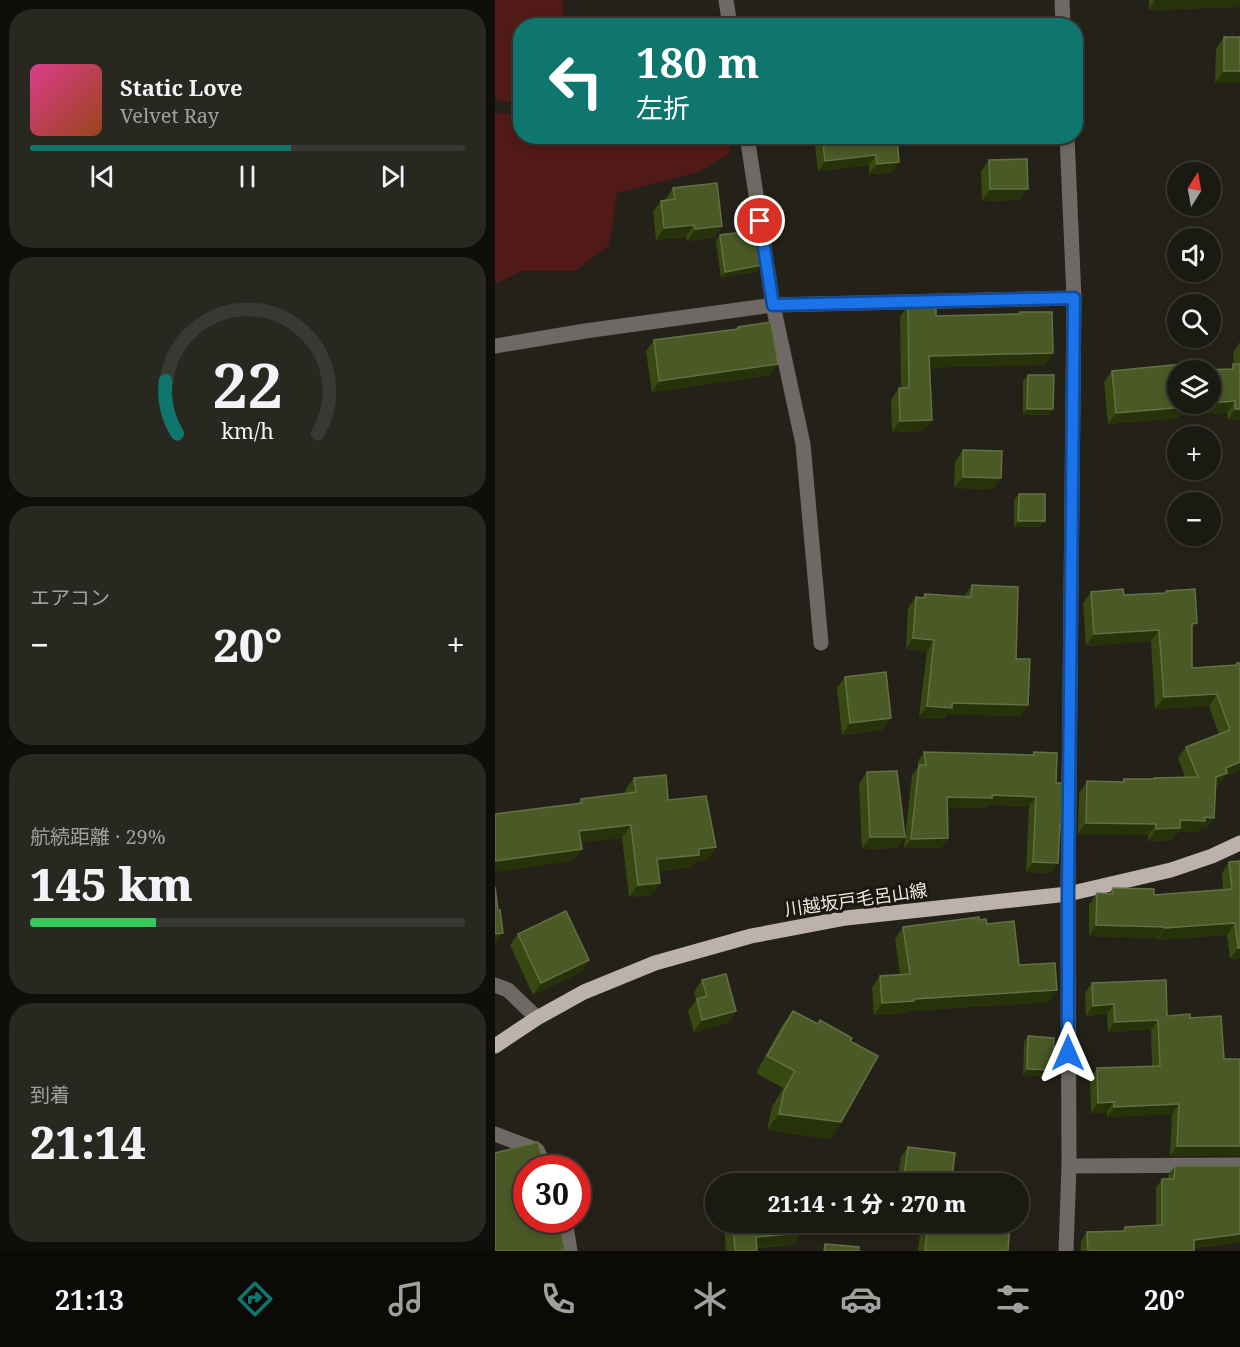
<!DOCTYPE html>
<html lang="ja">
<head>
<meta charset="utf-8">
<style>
  body { margin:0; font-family:"Noto Serif","Noto Sans JP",serif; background:#282720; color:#f1f3f6; height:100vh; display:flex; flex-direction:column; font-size:22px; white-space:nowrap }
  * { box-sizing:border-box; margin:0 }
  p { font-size:20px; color:#a0a19f }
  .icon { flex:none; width:33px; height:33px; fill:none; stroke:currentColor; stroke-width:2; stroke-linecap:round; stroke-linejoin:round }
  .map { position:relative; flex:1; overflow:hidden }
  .sheet { display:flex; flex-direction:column; gap:9px; padding:9px; background:#0f0e0a; width:495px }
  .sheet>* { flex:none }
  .hud { position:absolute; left:18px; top:18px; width:570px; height:126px; border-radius:24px; box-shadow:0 3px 9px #0003,0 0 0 2px #393832; background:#0f766e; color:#fff; overflow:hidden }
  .needle { width:39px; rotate:11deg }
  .tools { position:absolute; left:672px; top:162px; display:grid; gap:12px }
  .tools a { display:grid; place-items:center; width:54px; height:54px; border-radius:50%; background:#1b1a12; box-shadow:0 3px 9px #0003,0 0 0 2px #393832; font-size:30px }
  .speed { position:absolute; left:18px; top:1155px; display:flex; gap:12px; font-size:30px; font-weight:700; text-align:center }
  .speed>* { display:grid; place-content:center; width:78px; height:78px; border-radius:50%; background:#1b1a12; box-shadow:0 3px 9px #0003,0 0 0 2px #393832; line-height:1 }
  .speed .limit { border:9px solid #d22; background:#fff; color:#111 }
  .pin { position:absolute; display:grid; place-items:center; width:51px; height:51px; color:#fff; margin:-26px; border:3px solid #fff; border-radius:50%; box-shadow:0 2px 6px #0007 }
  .me { position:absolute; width:66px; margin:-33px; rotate:0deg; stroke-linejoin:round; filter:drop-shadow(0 0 4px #0008) }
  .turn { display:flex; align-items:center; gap:21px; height:126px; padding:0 24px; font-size:27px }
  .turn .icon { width:78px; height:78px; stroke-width:2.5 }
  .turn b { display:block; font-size:42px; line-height:51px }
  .big { font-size:45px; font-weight:800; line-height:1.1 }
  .sheet .widget { flex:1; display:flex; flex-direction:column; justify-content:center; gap:9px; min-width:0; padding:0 21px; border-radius:24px; background:#282720 }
  .sheet .dial { align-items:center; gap:0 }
  .dial svg { height:156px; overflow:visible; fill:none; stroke:#393832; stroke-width:7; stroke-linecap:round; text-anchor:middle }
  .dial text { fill:#f1f3f6; stroke:none }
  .song { display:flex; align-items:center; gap:18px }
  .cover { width:72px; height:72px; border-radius:9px; background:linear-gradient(135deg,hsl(330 70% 55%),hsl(20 70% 35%)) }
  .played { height:6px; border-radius:3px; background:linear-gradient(90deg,#0f766e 60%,#393832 60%) }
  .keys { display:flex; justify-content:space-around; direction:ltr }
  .heat { display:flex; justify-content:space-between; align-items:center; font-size:33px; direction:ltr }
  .charge { height:9px; border-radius:4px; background:linear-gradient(90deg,#34c759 29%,#393832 0) }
  .trip { position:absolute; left:210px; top:1173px; width:324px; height:60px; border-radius:30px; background:#1b1a12; box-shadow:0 3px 9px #0003,0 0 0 2px #393832; font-weight:800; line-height:60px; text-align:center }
  .tab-bar { display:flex; height:96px; justify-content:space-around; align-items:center; background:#0b0a07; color:#a0a19f }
  .tab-bar .icon { width:42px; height:42px }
  .tab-bar .active { color:#0f766e }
  .tab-bar b { font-size:27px; color:#f1f3f6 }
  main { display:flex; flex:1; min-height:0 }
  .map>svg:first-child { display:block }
  .green { fill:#511a17 }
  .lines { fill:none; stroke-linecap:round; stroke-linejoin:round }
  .lane { stroke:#6e6966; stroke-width:15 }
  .street { stroke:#6e6966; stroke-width:15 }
  .primary { stroke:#bcb2ab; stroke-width:15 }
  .wall { fill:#374810 }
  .shaded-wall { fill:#27320a }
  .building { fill:#4a5926; stroke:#637044; stroke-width:1.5 }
  .route-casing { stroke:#114b97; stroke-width:15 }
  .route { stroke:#1a73e8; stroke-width:10 }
  .labels { text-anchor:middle; stroke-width:6; stroke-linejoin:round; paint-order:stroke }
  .street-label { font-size:18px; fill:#ebe9e2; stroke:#1b180f }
</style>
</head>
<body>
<main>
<section class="sheet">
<div class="widget">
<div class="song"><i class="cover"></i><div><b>Static Love</b><p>Velvet Ray</p></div></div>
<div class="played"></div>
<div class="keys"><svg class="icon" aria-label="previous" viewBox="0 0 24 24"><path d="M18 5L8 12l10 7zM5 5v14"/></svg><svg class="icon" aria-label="pause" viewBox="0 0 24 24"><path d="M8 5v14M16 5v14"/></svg><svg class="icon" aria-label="next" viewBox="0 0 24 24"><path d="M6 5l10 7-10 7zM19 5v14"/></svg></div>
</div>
<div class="widget dial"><svg viewBox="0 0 100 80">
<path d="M14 69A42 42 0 1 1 86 69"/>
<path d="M14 69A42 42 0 0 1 8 42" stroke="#0f766e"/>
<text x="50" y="56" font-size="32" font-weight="700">22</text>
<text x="50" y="72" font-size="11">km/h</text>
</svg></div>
<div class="widget"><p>エアコン</p>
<div class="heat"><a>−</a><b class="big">20°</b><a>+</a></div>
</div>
<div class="widget"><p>航続距離 · 29%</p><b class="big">145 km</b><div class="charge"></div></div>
<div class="widget"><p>到着</p><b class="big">21:14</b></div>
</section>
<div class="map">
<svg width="745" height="1251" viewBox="0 0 745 1251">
  <rect width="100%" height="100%" fill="#242218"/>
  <g class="green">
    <path d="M0 0H68L69 25 26 26 25 103 0 100Z"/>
    <path d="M25 113 26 136 236 137 235 153 203 172 122 193 114 245 80 271H27L0 284V114Z"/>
  </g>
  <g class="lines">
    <g class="lane">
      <path d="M231 0 235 26"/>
      <path d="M252 136 278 305 308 444 326 643"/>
      <path d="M0 1134 42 1150 51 1168"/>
      <path d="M574 1166 745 1165"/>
      <path d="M70 1220 75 1251"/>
    </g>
    <g class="street">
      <path d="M567 0 568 26"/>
      <path d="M0 346 90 331 278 305 579 298"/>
      <path d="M0 985 13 990 42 1018"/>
      <path d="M571 1251 574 1166 573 894 579 298 572 136"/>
    </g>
    <path class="primary" d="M0 1046 42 1018 89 992 160 963 256 936 351 918 573 894 676 870 717 856 745 843"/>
  </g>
  <g class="wall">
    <path d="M654 0H745V7L654 10Z"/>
    <path d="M729 37 745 83H720L721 49Z"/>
    <path d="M321 136H402L397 173 374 174V165L323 171 319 139Z"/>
    <path d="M494 160 525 200 487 201 486 171Z"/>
    <path d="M178 188 227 226 219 237 192 241 191 237 161 240 158 212 166 201 170 200Z"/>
    <path d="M225 235 267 265 263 271 226 278 221 241Z"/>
    <path d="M413 305 441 316 523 314 525 312 558 353 549 365 435 367 437 420 428 431 397 432 396 400 404 388H406L405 317Z"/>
    <path d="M243 327 276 375 157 392 151 351 159 340 241 329Z"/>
    <path d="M745 342V420H733L732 413 685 415 683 418 613 424 609 382 617 371 682 404 735 369 739 364 738 353Z"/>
    <path d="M533 375 554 415H528V381Z"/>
    <path d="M468 450 506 478 498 489 459 488 460 462Z"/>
    <path d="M524 494 545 527H519V500Z"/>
    <path d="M477 585 521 659 526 716 452 714 449 719 424 717 432 651 411 649 413 608 421 597 427 598 430 594 469 597Z"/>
    <path d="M671 591 697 631V668L740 665 742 663H745V770L730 776 724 784 721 786 719 818 711 829 705 828 702 832H683L677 840 653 841V835L583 834 584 793 592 781 627 782 629 779H658L659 778 690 777 683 758 691 747 724 734 714 706 660 709 656 641 591 646 588 603 596 592 629 595 670 593Z"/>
    <path d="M350 677 388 730 347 735 342 688Z"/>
    <path d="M429 752 537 755 539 752 561 783 571 824 564 833 563 863 556 873 531 872 534 806 492 805 490 808 453 807V838L446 848H409L417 775 423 767V761Z"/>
    <path d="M372 772 402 848 367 849 364 784Z"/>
    <path d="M139 778 173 800 221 847 212 860 200 861 196 867 164 871 165 883 156 895 134 897 127 838 86 842 87 849 78 861 83 804 86 799 131 793 130 790Z"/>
    <path d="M745 861V958L735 959 732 935 662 940V938L594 936V905L602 893 614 894 618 888 659 895 728 890 727 873 734 862Z"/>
    <path d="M484 920 492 924 524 965 562 990 554 1002 412 1011 411 1013 379 1015 377 987 385 976 405 974 400 939 408 927Z"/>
    <path d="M23 934 94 960 86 972 38 995 15 945Z"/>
    <path d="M207 980 241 1011 233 1023 199 1032 193 1011 201 1000 199 992Z"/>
    <path d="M597 983 672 1016 695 1018 729 1059 745 1156H675L677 1114 612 1117V1112L596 1113 595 1078 602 1068 657 1066 656 1030 613 1032 612 1014 591 1016 590 993Z"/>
    <path d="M298 1011 322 1024 325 1020 355 1041 346 1122 335 1139 272 1130 277 1107 288 1088 261 1073 286 1027Z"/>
    <path d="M533 1036 554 1076 528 1075 529 1042Z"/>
    <path d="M413 1147 456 1184H402L406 1157Z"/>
    <path d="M680 1166H745V1240L744 1242 699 1248V1251H586V1241L592 1232 627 1231 630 1227 661 1225V1188L667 1179H673V1175Z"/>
    <path d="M230 1222H305L306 1233 298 1245 262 1248V1251H231L229 1224Z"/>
    <path d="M427 1222H515L513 1251H423L426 1224Z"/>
  </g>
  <g class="shaded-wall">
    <path d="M660 0H745V7L654 10Z"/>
    <path d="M729 71H745V83H720Z"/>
    <path d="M381 155 374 165 323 171 330 161Z"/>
    <path d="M404 162 397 173 374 174 382 164Z"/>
    <path d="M495 189H533L525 200 487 201Z"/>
    <path d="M199 225 191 237 161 240 169 228Z"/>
    <path d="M227 226 219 237 192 241 200 229Z"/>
    <path d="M267 265 263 271 226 278 230 272Z"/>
    <path d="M558 353 549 365 426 368 434 356Z"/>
    <path d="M283 364 276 375 157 392 164 381Z"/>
    <path d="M740 401 732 413 685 415 683 418 613 424 621 413 691 404H716V403Z"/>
    <path d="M532 409H558L554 415H528Z"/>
    <path d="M740 409H745V420H733Z"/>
    <path d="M437 420 428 431 397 432 405 421Z"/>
    <path d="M468 477 506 478 498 489 459 488Z"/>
    <path d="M523 521H550L545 527H519Z"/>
    <path d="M702 623 694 635 697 624Z"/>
    <path d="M664 630 656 641 591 646 599 634Z"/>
    <path d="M418 638 439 640 432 651 411 649Z"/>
    <path d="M722 694 714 706 660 709 669 697Z"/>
    <path d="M457 703 533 705 526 716 452 714 449 719 424 717 432 706Z"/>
    <path d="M396 718 388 730 347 735 355 723Z"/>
    <path d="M745 762V770L730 776 724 784 713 788 721 777 731 768Z"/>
    <path d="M497 795 541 797 534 806 492 805 490 808 446 807 452 797Z"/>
    <path d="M710 817 719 818 711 829 705 828 702 832H683L677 840 653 841 661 829 685 820Z"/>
    <path d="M591 823 661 824 653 835 583 834Z"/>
    <path d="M565 824H571L564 834Z"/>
    <path d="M136 825 127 838 76 844 84 831Z"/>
    <path d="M375 837H410L402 848 367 849Z"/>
    <path d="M453 838 446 848H409L416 839Z"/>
    <path d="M221 847 212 860 200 861 196 867 154 872 162 859 204 849Z"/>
    <path d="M87 849 78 861 0 872V861Z"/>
    <path d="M538 862 563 863 556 873 531 872Z"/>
    <path d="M165 883 156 895 134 897 143 885Z"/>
    <path d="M740 923 732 935 662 940 670 928Z"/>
    <path d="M601 925 670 927 662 938 594 936Z"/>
    <path d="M8 933 0 945V934Z"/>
    <path d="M743 948H745V958L735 959Z"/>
    <path d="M94 960 86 972 38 995 46 983Z"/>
    <path d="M562 990 554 1002 412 1011 411 1013 379 1015 387 1003 419 999Z"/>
    <path d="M619 1004 612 1014 591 1016 598 1006Z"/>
    <path d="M241 1011 233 1023 199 1032 207 1020Z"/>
    <path d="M663 1020 656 1030 613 1032 620 1022Z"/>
    <path d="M532 1069 558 1070 554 1076 528 1075Z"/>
    <path d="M619 1102 612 1112 596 1113 603 1103Z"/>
    <path d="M684 1104 677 1114 612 1117 619 1107Z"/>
    <path d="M284 1114 346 1122 335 1139 272 1130Z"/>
    <path d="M682 1146H745V1156H675Z"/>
    <path d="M306 1233 298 1245 253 1248 261 1237Z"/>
    <path d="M745 1234V1240L744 1242 693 1248 699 1240Z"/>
  </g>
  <g class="building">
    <rect x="729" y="37" width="16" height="34"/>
    <path d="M327 136H402L404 162 382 164 381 155 330 161Z"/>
    <path d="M532 159 533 189H495L494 160Z"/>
    <path d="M222 183 227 226 200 229 199 225 169 228 166 201 180 199 178 188Z"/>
    <path d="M262 230 267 265 230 272 225 235Z"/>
    <path d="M413 305H441V316L525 314V312H557L558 353 434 356 437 420 405 421 404 388H414Z"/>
    <path d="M276 322 283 364 164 381 159 340 243 329V327Z"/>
    <path d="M687 364 688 370H682V404H700H691V407L621 413 617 371Z"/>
    <path d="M738 364H745V409H740V401L716 403V370H707L738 369Z"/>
    <path d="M533 375H559L558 409H532Z"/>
    <path d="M468 450 507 451 506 478 468 477Z"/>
    <path d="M524 494H550V521H523Z"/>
    <path d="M477 585 523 587 521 659H535L533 705 457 703V708L432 706 439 640 418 638 421 597 429 598 430 594 476 597Z"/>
    <path d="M628 589 629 595 671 593V591L700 589 702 623 697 624V668L742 665V663H745V762L731 768 732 773 721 777 719 818 710 817V821L685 820V828L661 829V824L591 823 592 781 629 782V779H659V778L703 777 691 747 735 730 722 694 669 697 664 630 599 634 596 592Z"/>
    <path d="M391 672 396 718 355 723 350 677Z"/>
    <path d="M429 752 539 755V752L562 753 561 783H571V824H565L563 863 538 862 541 797 497 795V798L452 797 453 838 416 839 424 765H431Z"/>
    <path d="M402 771 410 837H375L372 772Z"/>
    <path d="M171 775 173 800 211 796 221 847 204 849V855L162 859 165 883 143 885 136 825 84 831 87 849 0 861V814L87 803 86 799 141 792 139 778Z"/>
    <path d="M745 861V948H743L740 923 670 928V927L601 925 602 893 618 894V888L659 889V895L737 889 734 862Z"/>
    <path d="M0 887 3 910H5L8 933 0 934Z"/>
    <path d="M71 911 94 960 46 983 23 934Z"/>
    <path d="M484 917V920L491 919 492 924 519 921 524 965 560 963 562 990 419 999V1001L387 1003 385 976 415 974 408 927Z"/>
    <path d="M231 974 241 1011 207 1020 202 999 212 996 207 980Z"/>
    <path d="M671 980 672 1016 695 1014V1018L726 1016 729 1059H745V1146H682L684 1104 619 1107V1102L603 1103 602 1068 665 1066 663 1020 620 1022 619 1004 598 1006 597 983Z"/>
    <path d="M298 1011 323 1024 325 1020 357 1038 355 1041 383 1056 346 1122 284 1114 289 1091 300 1071 272 1056Z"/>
    <path d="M533 1036 559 1038 558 1070 532 1069Z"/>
    <path d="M43 1142 50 1168H32V1220H63L70 1249 63 1251H0V1153Z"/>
    <path d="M413 1147 460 1153 456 1184H408Z"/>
    <path d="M680 1166H745V1234L699 1240V1251H593L592 1232 630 1231V1227L667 1225V1179H679Z"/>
    <path d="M238 1222H305L306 1233 261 1237 262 1251H240Z"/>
    <path d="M433 1222H515L513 1251H430Z"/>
    <path d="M330 1244 364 1247 363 1251H366H329Z"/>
  </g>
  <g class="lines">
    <defs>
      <path id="route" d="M265 221 278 305 579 298 573 894V1053"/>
    </defs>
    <use href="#route" class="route-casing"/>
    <use href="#route" class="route"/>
  </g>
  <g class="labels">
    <g class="street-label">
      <text transform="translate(361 900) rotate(-8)" y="6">川越坂戸毛呂山線</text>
    </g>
  </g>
</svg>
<div class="tools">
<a><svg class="needle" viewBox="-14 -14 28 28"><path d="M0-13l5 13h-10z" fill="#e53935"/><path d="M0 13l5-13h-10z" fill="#a0a19f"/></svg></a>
<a><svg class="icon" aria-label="sound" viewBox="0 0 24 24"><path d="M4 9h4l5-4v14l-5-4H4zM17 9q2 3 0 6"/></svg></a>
<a><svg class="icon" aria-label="search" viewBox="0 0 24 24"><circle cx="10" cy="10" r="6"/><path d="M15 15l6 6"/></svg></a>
<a><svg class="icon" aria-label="layers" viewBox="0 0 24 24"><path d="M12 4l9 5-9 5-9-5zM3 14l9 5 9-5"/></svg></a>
<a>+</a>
<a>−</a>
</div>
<div class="speed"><div class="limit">30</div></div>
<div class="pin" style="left:265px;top:221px;background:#d93025"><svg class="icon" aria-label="arrive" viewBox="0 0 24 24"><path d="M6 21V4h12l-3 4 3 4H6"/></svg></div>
<svg class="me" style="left:573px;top:1053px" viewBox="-20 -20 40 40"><path d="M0-17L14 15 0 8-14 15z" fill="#1a73e8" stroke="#fff" stroke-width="4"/></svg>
<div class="trip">21:14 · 1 分 · 270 m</div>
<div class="hud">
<div class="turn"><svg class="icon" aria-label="left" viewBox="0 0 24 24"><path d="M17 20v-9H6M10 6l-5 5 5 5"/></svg><div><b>180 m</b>左折</div></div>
</div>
</div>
</main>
<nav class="tab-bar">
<b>21:13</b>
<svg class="icon active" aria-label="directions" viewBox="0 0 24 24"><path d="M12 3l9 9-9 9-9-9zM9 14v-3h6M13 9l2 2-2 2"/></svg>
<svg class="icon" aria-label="music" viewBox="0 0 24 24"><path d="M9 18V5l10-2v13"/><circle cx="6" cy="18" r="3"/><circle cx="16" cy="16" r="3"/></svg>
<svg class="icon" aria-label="phone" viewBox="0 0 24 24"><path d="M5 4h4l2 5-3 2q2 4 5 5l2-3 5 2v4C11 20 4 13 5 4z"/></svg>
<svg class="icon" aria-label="climate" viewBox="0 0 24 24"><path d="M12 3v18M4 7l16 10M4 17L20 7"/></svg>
<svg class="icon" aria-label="car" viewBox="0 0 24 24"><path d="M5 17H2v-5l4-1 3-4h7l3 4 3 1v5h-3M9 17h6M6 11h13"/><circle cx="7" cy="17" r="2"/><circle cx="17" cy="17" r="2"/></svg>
<svg class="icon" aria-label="filters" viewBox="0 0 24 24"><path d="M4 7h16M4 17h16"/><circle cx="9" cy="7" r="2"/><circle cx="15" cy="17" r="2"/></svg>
<b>20°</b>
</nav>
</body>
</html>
